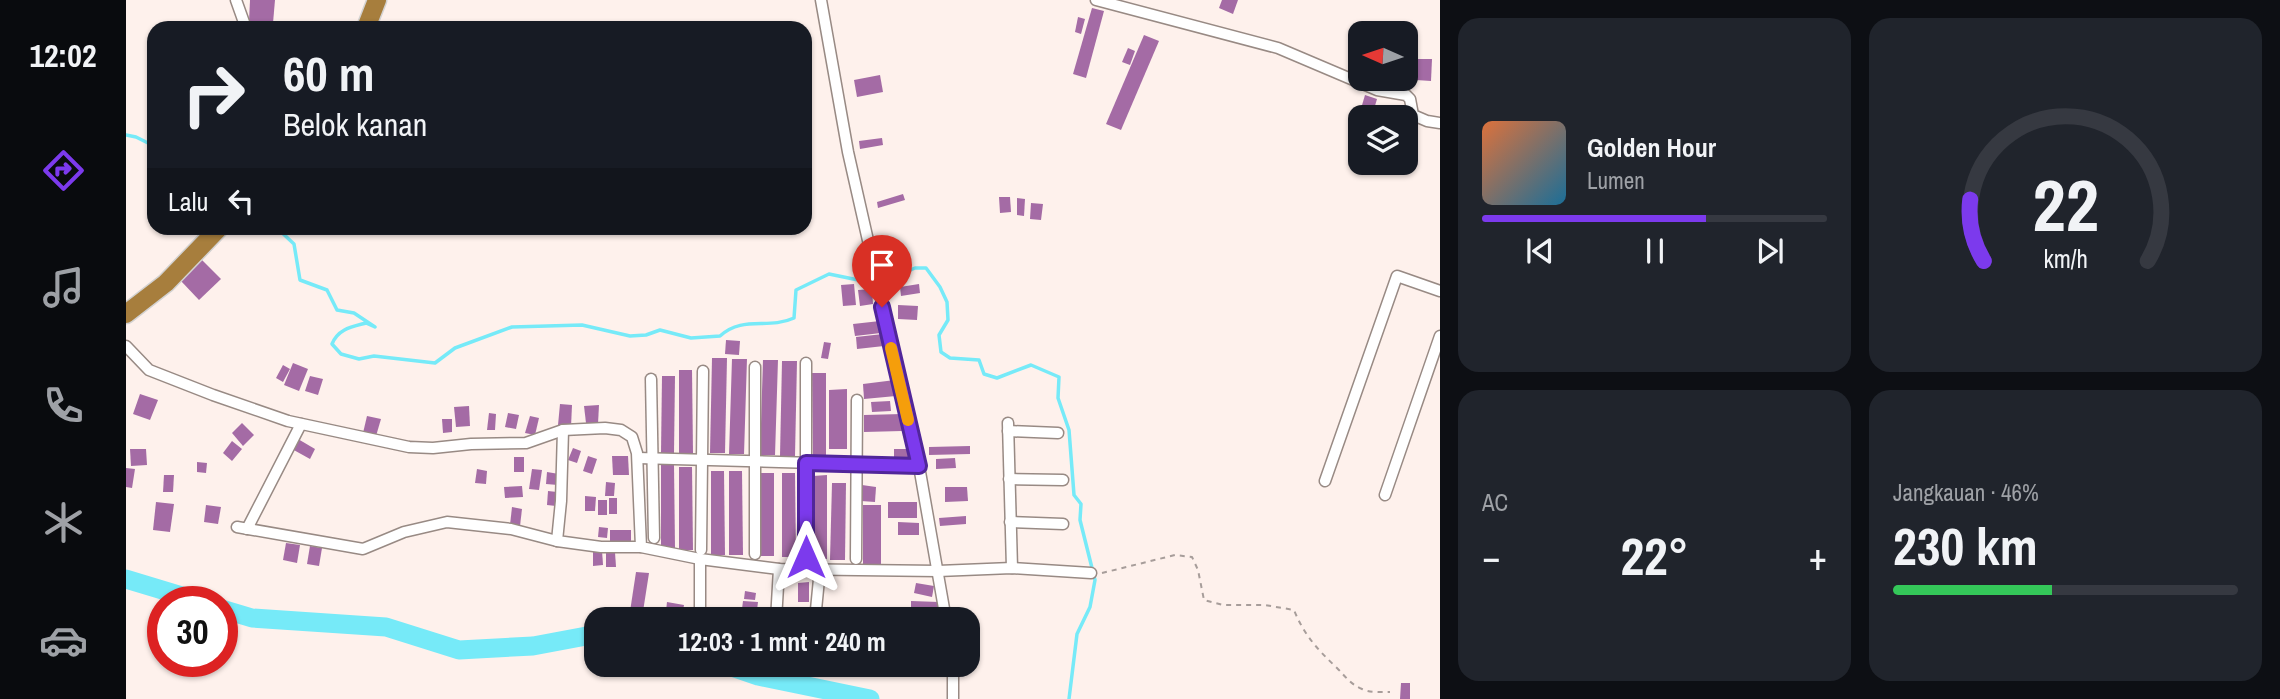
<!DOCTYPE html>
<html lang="id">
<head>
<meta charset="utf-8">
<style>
  body { margin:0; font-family:"Archivo Narrow",sans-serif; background:#20242c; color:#f1f3f6; height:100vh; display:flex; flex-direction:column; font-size:26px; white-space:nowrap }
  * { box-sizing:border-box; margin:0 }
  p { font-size:23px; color:#9ea1a6 }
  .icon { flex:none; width:38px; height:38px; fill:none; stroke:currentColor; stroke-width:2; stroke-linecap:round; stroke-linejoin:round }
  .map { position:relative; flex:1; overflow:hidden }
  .drawer { display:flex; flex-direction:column; gap:18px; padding:18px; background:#0d0f14; width:840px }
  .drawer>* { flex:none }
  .top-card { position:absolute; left:21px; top:21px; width:665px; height:214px; border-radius:21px; box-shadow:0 2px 5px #0004; background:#171b24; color:#f1f3f6; overflow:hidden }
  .needle { width:46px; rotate:273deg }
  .fabs { position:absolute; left:1222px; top:21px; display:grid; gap:14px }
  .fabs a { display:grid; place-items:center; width:70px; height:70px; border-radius:14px; background:#171b24; box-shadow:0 2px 5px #0004; font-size:35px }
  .speed { position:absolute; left:21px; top:586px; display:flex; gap:14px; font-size:35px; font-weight:700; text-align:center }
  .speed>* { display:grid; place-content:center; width:91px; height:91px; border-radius:50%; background:#171b24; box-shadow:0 2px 5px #0004; line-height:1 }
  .speed .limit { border:10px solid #d22; background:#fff; color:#111 }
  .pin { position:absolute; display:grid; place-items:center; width:60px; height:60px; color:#fff; margin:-72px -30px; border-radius:50% 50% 50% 0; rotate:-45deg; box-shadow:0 0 7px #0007 }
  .pin .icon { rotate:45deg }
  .me { position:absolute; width:77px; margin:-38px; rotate:0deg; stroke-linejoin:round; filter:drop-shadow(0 0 5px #0008) }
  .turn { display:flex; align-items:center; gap:24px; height:147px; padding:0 21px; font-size:32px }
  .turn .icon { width:91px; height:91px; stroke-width:2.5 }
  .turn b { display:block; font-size:49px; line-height:60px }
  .then { display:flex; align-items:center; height:66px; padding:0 21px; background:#0003; gap:14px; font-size:26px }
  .big { font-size:52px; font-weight:800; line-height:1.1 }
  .drawer .tile { flex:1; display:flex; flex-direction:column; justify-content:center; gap:10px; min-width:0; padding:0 24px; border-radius:21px; background:#20242c }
  .drawer .dial { align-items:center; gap:0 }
  .dial svg { height:182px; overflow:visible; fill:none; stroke:#363941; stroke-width:7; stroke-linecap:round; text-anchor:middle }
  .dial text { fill:#f1f3f6; stroke:none }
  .song { display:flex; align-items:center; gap:21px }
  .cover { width:84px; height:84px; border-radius:10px; background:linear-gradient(135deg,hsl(20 70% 55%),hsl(200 70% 35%)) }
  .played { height:7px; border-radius:4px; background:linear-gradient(90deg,#7c3aed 65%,#363941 65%) }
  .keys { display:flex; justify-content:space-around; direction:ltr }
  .heat { display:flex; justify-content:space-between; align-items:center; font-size:38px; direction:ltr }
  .charge { height:10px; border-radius:5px; background:linear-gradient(90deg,#34c759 46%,#363941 0) }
  .drawer .tiles { flex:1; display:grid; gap:18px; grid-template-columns:repeat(2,1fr) }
  .trip { position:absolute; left:458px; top:607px; width:396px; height:70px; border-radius:21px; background:#171b24; box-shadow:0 2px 5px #0004; font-weight:800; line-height:70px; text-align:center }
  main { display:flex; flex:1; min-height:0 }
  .menu { display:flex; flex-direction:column; width:126px; justify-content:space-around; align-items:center; background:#090b0e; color:#9ea1a6 }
  .menu .icon { width:49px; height:49px }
  .menu .current { color:#7c3aed }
  .menu b { font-size:32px; color:#f1f3f6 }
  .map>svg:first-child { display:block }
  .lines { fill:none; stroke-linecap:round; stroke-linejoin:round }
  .stream { stroke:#76eaf8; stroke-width:3.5 }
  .river { stroke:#76eaf8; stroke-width:19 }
  .building { fill:#a46ba5 }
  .street-casing { stroke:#988a84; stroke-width:13 }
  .highway-casing { stroke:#d3d2d1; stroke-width:21 }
  .path { stroke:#a79d9a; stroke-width:2; stroke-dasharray:5 5; stroke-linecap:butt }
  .street { stroke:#fff; stroke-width:10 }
  .highway { stroke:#a77e3d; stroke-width:18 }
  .route-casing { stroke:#51269a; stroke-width:18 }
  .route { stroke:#7c3aed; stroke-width:12 }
  .slow { stroke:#f59e0b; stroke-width:12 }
</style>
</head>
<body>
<main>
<nav class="menu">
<b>12:02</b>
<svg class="icon current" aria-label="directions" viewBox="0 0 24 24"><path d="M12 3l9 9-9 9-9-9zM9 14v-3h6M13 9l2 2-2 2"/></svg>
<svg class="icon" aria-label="music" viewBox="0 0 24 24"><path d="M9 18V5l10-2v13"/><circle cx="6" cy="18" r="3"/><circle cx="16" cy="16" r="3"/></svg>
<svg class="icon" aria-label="phone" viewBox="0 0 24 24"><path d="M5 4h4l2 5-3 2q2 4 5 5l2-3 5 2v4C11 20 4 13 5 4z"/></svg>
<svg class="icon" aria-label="climate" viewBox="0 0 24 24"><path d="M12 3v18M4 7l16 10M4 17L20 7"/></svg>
<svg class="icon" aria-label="car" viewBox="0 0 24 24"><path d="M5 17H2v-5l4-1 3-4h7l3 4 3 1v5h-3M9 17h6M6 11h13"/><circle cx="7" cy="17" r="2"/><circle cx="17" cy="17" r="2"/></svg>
</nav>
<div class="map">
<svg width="1314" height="699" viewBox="0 0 1314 699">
  <rect width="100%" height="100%" fill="#fef1ec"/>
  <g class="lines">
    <g class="stream">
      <path d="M0 135 10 137 28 146"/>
      <path d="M151 228 168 244 174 280 201 290 211 310 228 313 249 327 240 323C225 327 212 329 206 344L215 354 233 359 248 356 309 363 329 348 386 327 456 325 504 336 520 335 534 330 565 338 594 336C617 315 642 330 668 318L670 290 703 274 737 281 763 279 789 268H800L814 287 821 302 822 320 813 335 815 352 824 358 853 360 858 374 871 378 905 365 933 377 932 398 943 430 948 495 955 504 954 520 969 580 964 607 951 634 943 699"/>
    </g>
    <g class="river">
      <path d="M0 579 76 602"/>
      <path d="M96 609 126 618 260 627 333 650 407 646 471 634"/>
      <path d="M600 665 632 676 744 699"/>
    </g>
  </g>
  <g class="building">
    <path d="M124 0H149L147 23 123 22Z"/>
    <path d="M1096 0H1112L1107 14 1093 8Z"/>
    <path d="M966 8 978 11 960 78 947 74Z"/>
    <path d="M952 17 959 19 955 34 949 32Z"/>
    <path d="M1018 35 1033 41 995 130 980 124Z"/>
    <path d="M1002 48 1009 51 1004 65 996 62Z"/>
    <path d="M1291 59H1306L1305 81 1290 80Z"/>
    <path d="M754 75 757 92 731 97 728 80Z"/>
    <path d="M1239 95 1251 99 1246 116 1234 112Z"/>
    <path d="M756 138 757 145 734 149 733 141Z"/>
    <path d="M777 194 779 200 752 208 751 202Z"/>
    <path d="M873 197H884L885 212 874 213Z"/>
    <path d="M891 198 899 199 898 216 891 215Z"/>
    <path d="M905 203 917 204 915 220 904 219Z"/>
    <path d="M76 260 95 279 73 300 55 281Z"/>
    <path d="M728 284 730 305 717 306 715 285Z"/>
    <path d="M793 284 794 293 775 296 774 287Z"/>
    <path d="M746 289 747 304 734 306 732 290Z"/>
    <path d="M772 305 792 306 791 320 772 319Z"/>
    <path d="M754 321 755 333 729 336 727 324Z"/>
    <path d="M757 334 758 346 731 349 730 337Z"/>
    <path d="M600 340 614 341 613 355 599 354Z"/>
    <path d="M698 342 705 343 702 359 695 358Z"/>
    <path d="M586 358H601L599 453H584Z"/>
    <path d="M606 359H621L618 454H603Z"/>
    <path d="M637 360H652L649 455H634Z"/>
    <path d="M656 361H671L669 456H654Z"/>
    <path d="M167 363 182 369 173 391 158 385Z"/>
    <path d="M157 365 164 369 157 382 150 378Z"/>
    <path d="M553 370H566L567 453 553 454Z"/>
    <path d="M686 373H700V457H687Z"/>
    <path d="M184 376 197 379 192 395 179 391Z"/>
    <path d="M536 376H549L548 453H535Z"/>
    <path d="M769 380 770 396 738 399 737 384Z"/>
    <path d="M721 389V449H703V390Z"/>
    <path d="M14 394 32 400 24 420 7 414Z"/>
    <path d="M764 401 765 411 746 412 745 402Z"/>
    <path d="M434 404 446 405 445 427 432 425Z"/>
    <path d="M473 405 472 424 460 423 458 406Z"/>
    <path d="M343 406 344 426 330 427 328 407Z"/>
    <path d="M363 413 370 414 369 430H361Z"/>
    <path d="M382 413 393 415 390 429 379 427Z"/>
    <path d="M776 414V431L738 432V415Z"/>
    <path d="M241 416 255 419 250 436 237 433Z"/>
    <path d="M404 416 413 418 409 435 399 433Z"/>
    <path d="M316 419H326V432L317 433Z"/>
    <path d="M116 423 128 435 117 446 106 433Z"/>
    <path d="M172 439 189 449 184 459 166 449Z"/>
    <path d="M106 441 116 449 106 461 97 453Z"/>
    <path d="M844 446V454L803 455V447Z"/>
    <path d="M447 448 455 451 451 463 442 460Z"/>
    <path d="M4 449H20L21 465 5 466Z"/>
    <path d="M768 449H783V461L768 460Z"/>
    <path d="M462 456 471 459 466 474 457 471Z"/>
    <path d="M486 456H502L503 475H487Z"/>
    <rect x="388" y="457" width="10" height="15"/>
    <path d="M829 458 830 468 810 469V459Z"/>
    <path d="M71 462 81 463 80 473 71 472Z"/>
    <path d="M535 465H548L549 548 535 549Z"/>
    <path d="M553 467H566L567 550H553Z"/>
    <path d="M0 468 9 469 6 488 0 487Z"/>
    <path d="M351 469 361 471 360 484 349 483Z"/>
    <path d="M406 469 416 470 413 490 403 489Z"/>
    <path d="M585 471H598L599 555H585Z"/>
    <path d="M603 471H616L617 555H603Z"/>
    <path d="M421 472 433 474 432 485 420 484Z"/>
    <path d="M634 473H648V556H635Z"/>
    <path d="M656 473H669L670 557H656Z"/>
    <path d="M38 475H48L47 492H37Z"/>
    <path d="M701 475V559H688L687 476Z"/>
    <path d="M480 482 489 483 488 496H479Z"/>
    <path d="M706 483H720L719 560H704Z"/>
    <path d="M736 485 750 487 749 502 735 501Z"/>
    <path d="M396 486 397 497 379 498 378 487Z"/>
    <path d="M819 487H841L842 501 819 502Z"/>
    <path d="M422 491 431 492 430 506 421 505Z"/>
    <path d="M459 496 470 497 469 511H459Z"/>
    <rect x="483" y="498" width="8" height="16"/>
    <rect x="472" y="500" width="9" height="15"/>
    <path d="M30 502 48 504 44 532 27 530Z"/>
    <rect x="762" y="502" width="29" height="16"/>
    <path d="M80 505 95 507 92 524 78 522Z"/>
    <path d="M737 505H755V564L737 565Z"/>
    <path d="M386 507 396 509 394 526 384 525Z"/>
    <path d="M840 516V524L814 526 813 518Z"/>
    <path d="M772 522 793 523V535H772Z"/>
    <path d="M473 527 482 528 481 538 472 537Z"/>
    <rect x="484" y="530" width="21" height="12"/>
    <path d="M160 543 174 545 171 563 157 560Z"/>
    <path d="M184 546 196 548 193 566 181 564Z"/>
    <path d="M467 550H476L477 565 467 566Z"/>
    <path d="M480 552H489L490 567H480Z"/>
    <path d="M510 572 523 573 516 618H503Z"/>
    <path d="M683 582V602H672V583Z"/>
    <path d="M790 583 808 586 806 597 788 593Z"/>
    <path d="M619 591 630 593 629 600 618 599Z"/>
    <path d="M617 601 632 602 631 610 616 609Z"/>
    <path d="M785 601 813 602 812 613H785Z"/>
    <path d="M541 602 558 605 555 620H539Z"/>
    <path d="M690 665H709L708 673 690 671Z"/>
    <path d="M1275 683H1284V699H1274Z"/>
  </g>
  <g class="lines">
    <defs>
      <g id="street">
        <path d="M110 0 120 28"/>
        <path d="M695 0 722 152 793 466 820 620"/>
        <path d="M970 0 1152 48 1251 90 1280 95 1284 99 1287 115 1301 121 1314 123"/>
        <path d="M0 346 23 370 87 395 162 421 283 447 307 448 345 444 400 443 437 430 479 428 495 430 506 437 511 453 515 547 574 559 653 569 812 571 886 568 965 573"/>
        <path d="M525 379 528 538"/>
        <path d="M882 423 886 568"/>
        <path d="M437 430 435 501 431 541 475 547H515"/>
        <path d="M882 431 932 433"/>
        <path d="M512 458 793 466"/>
        <path d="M883 479 937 480"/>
        <path d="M1199 481 1271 276 1314 291"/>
        <path d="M1259 495 1314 336"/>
        <path d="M884 522 937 524"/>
        <path d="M111 527 237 549 278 532 321 522 385 529 431 541"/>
        <path d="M121 529 175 424"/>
        <path d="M575 550 577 371"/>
        <path d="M629 554V367"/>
        <path d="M680 557V363"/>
        <path d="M574 559V609"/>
        <path d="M730 559 731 400"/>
        <path d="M650 620 653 569"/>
        <path d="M689 620 694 569"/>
        <path d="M827 665V699"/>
        <path d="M685 667 686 665"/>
      </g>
      <g id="highway">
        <path d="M240 28 251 0"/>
        <path d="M0 314 40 283 93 228"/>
      </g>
    </defs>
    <use href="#street" class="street-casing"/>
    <use href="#highway" class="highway-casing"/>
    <path class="path" d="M976 573 1049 555 1066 557 1072 570 1078 600 1097 605H1139L1168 610C1178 635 1192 650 1211 668 1220 677 1224 684 1236 689 1244 693 1255 692 1264 692"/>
    <use href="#street" class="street"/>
    <use href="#highway" class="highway"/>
  </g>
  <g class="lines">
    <defs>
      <path id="route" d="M680 557V463L793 466 756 307"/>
    </defs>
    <use href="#route" class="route-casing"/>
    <use href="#route" class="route"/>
    <path class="slow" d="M765 348 782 420"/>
  </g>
</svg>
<div class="fabs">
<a><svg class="needle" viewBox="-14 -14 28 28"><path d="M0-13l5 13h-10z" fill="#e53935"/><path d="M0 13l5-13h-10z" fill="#9ea1a6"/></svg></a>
<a><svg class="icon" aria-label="layers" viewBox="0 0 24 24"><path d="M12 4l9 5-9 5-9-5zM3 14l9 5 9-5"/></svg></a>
</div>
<div class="speed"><div class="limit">30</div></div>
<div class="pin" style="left:756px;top:307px;background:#d93025"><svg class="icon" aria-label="arrive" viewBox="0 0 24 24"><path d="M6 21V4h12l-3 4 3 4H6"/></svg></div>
<svg class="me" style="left:680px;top:557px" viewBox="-20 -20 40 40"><path d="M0-17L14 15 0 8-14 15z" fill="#7c3aed" stroke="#fff" stroke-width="4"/></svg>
<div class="trip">12:03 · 1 mnt · 240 m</div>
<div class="top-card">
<div class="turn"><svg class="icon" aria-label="right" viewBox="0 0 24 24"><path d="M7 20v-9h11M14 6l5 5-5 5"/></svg><div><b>60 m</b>Belok kanan</div></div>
<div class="then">Lalu<svg class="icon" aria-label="left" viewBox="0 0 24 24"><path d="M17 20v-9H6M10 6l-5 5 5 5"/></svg></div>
</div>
</div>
<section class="drawer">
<div class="tiles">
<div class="tile">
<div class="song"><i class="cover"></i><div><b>Golden Hour</b><p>Lumen</p></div></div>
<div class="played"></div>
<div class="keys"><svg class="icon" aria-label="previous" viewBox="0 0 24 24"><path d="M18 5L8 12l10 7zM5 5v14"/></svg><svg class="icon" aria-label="pause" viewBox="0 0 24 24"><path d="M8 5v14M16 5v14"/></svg><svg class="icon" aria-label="next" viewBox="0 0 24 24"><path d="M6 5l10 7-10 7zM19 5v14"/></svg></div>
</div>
<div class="tile dial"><svg viewBox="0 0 100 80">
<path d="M14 69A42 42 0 1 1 86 69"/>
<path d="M14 69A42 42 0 0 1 8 42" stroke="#7c3aed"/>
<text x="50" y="56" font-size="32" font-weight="700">22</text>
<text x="50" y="72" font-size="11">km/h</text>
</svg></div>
<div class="tile"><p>AC</p>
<div class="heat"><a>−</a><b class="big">22°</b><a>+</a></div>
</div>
<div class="tile"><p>Jangkauan · 46%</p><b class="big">230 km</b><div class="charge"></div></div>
</div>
</section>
</main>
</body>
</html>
